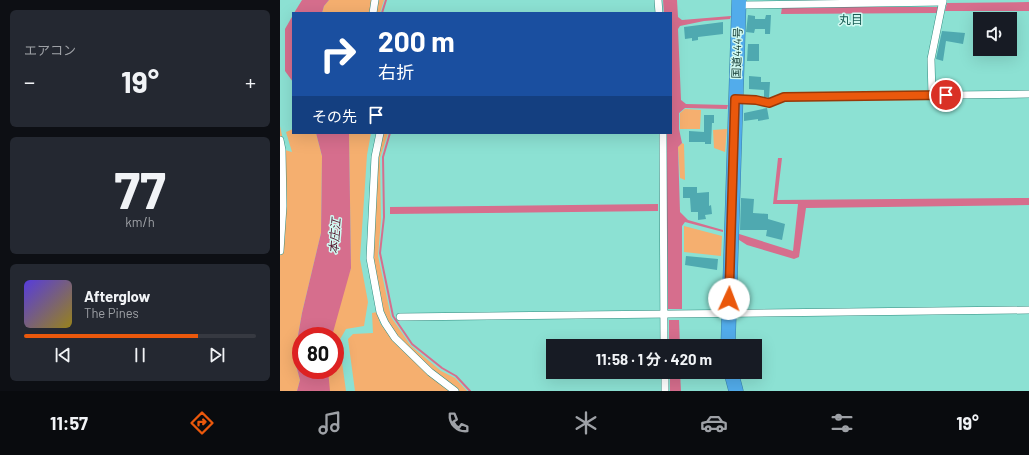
<!DOCTYPE html>
<html lang="ja">
<head>
<meta charset="utf-8">
<style>
  body { margin:0; font-family:Barlow,"Noto Sans JP",sans-serif; background:#242831; color:#f1f3f6; height:100vh; display:flex; flex-direction:column; font-size:15px; white-space:nowrap }
  * { box-sizing:border-box; margin:0 }
  p { font-size:13px; color:#9ea1a6 }
  .icon { flex:none; width:22px; height:22px; fill:none; stroke:currentColor; stroke-width:2; stroke-linecap:round; stroke-linejoin:round }
  .map { position:relative; flex:1; overflow:hidden }
  .sheet { display:flex; flex-direction:column; gap:10px; padding:10px; background:#0d0f14; width:280px }
  .sheet>* { flex:none }
  .top-card { position:absolute; left:12px; top:12px; width:380px; height:122px; border-radius:0px; box-shadow:0 4px 16px #0002; background:#1a4fa0; color:#fff; overflow:hidden }
  .buttons { position:absolute; left:693px; top:12px; display:grid; gap:8px }
  .buttons a { display:grid; place-items:center; width:44px; height:44px; border-radius:0px; background:#171b24; box-shadow:0 4px 16px #0002; font-size:20px }
  .speed { position:absolute; left:12px; top:327px; display:flex; gap:8px; font-size:20px; font-weight:700; text-align:center }
  .speed>* { display:grid; place-content:center; width:52px; height:52px; border-radius:50%; background:#171b24; box-shadow:0 4px 16px #0002; line-height:1 }
  .speed .limit { border:6px solid #d22; background:#fff; color:#111 }
  .pin { position:absolute; display:grid; place-items:center; width:34px; height:34px; color:#fff; margin:-17px; border:2px solid #fff; border-radius:50%; box-shadow:0 1px 4px #0007 }
  .me { position:absolute; width:44px; margin:-22px; rotate:2deg; stroke-linejoin:round; filter:drop-shadow(0 0 3px #0008) }
  .turn { display:flex; align-items:center; gap:14px; height:84px; padding:0 20px; font-size:18px }
  .turn .icon { width:52px; height:52px; stroke-width:2.5 }
  .turn b { display:block; font-size:28px; line-height:34px }
  .then { display:flex; align-items:center; height:38px; padding:0 20px; background:#0003; gap:8px; font-size:15px }
  .big { font-size:30px; font-weight:700; line-height:1.1 }
  .sheet .tile { flex:1; display:flex; flex-direction:column; justify-content:center; gap:6px; min-width:0; padding:0 14px; border-radius:6px; background:#242831 }
  .sheet .dial { align-items:center; gap:0 }
  .dial b { font-size:52px; line-height:1 }
  .song { display:flex; align-items:center; gap:12px }
  .cover { width:48px; height:48px; border-radius:6px; background:linear-gradient(135deg,hsl(250 70% 55%),hsl(50 70% 35%)) }
  .played { height:4px; border-radius:2px; background:linear-gradient(90deg,#ea580c 75%,#363941 75%) }
  .keys { display:flex; justify-content:space-around; direction:ltr }
  .heat { display:flex; justify-content:space-between; align-items:center; font-size:22px; direction:ltr }
  .trip { position:absolute; left:266px; top:339px; width:216px; height:40px; border-radius:0px; background:#171b24; box-shadow:0 4px 16px #0002; font-weight:700; line-height:40px; text-align:center }
  .tabs { display:flex; height:64px; justify-content:space-around; align-items:center; background:#090b0e; color:#9ea1a6 }
  .tabs .icon { width:28px; height:28px }
  .tabs .selected { color:#ea580c }
  .tabs b { font-size:18px; color:#f1f3f6 }
  main { display:flex; flex:1; min-height:0 }
  .map>svg:first-child { display:block }
  .green { fill:#f5af6f }
  .water { fill:#d66e8d }
  .lines { fill:none; stroke-linecap:round; stroke-linejoin:round }
  .stream { stroke:#d66e8d; stroke-width:2 }
  .building { fill:#4fa9b0 }
  .street-casing { stroke:#318a7e; stroke-width:8 }
  .highway-casing { stroke:#3981a8; stroke-width:15 }
  .street { stroke:#fff; stroke-width:7 }
  .highway { stroke:#52aceb; stroke-width:14 }
  .route-casing { stroke:#983908; stroke-width:10 }
  .route { stroke:#ea580c; stroke-width:7 }
  .labels { text-anchor:middle; stroke-width:3; stroke-linejoin:round; paint-order:stroke }
  .street-label { font-size:11px; fill:#0b312b; stroke:#d1f9f1 }
  .neighbourhood-label { font-size:12px; fill:#175d54; stroke:#d1f9f1 }
  .water-label { font-size:12px; font-style:italic; fill:#55132c; stroke:#d1f9f1 }
</style>
</head>
<body>
<main>
<section class="sheet">
<div class="tile"><p>エアコン</p>
<div class="heat"><a>−</a><b class="big">19°</b><a>+</a></div>
</div>
<div class="tile dial"><b>77</b><p>km/h</p></div>
<div class="tile">
<div class="song"><i class="cover"></i><div><b>Afterglow</b><p>The Pines</p></div></div>
<div class="played"></div>
<div class="keys"><svg class="icon" aria-label="previous" viewBox="0 0 24 24"><path d="M18 5L8 12l10 7zM5 5v14"/></svg><svg class="icon" aria-label="pause" viewBox="0 0 24 24"><path d="M8 5v14M16 5v14"/></svg><svg class="icon" aria-label="next" viewBox="0 0 24 24"><path d="M6 5l10 7-10 7zM19 5v14"/></svg></div>
</div>
</section>
<div class="map">
<svg width="749" height="391" viewBox="0 0 749 391">
  <rect width="100%" height="100%" fill="#8ce1d3"/>
  <g class="green">
    <path d="M49 0H104L100 13H42L44 6Z"/>
    <path d="M405 109 421 110 420 129H400V113Z"/>
    <path d="M0 126 5 150 12 152 6 132 13 129V133H36L42 156 41 233 22 313 14 358 20 380 17 391H0Z"/>
    <path d="M447 129 445 152 434 148 433 130Z"/>
    <path d="M69 133H91L87 155 80 259 88 302 84 326 66 329 59 341 66 391H36L37 370H55V336H44L71 268Z"/>
    <path d="M102 133H108L100 158 101 220 98 256 111 317 131 346 161 371 175 378 187 391H178L149 369 116 336 105 319 92 255 96 156Z"/>
    <path d="M402 143 404 144 405 180 400 178 398 147Z"/>
    <path d="M404 226 442 236 441 256 404 252Z"/>
    <path d="M97 312 100 323 112 339 170 391H75L68 339 73 334 93 333 92 313Z"/>
  </g>
  <g class="water">
    <path d="M22 0H49L44 6 42 13H14Z"/>
    <path d="M383 0H397L398 17 402 20 451 16 450 19 424 21 400 26 398 29 401 100 406 104 448 105 447 109 405 108 399 113V129L402 143 398 147 400 212 408 220 443 230V232L405 222 402 226V309H388L386 133H391V13H384Z"/>
    <path d="M749 2V11H665L667 3Z"/>
    <path d="M502 7H659L658 13 501 14Z"/>
    <path d="M13 15V82L5 71V29Z"/>
    <path d="M36 133H69L71 268 52 336H21V370H48L50 391H17L20 380 14 358 22 313 41 233 42 156Z"/>
    <path d="M498 158H502L497 200 749 198V205L526 208 519 257 514 259 467 245 456 238V233L513 251 518 204H493Z"/>
    <path d="M378 204V211L110 214V207Z"/>
    <path d="M389 320H399L400 346H389Z"/>
    <path d="M390 372H400L401 391H390Z"/>
  </g>
  <g class="lines">
    <g class="stream">
      <path d="M102 13 106 0"/>
      <path d="M110 133 103 157 104 217 100 253 113 316 132 344 162 368 176 376 190 391"/>
    </g>
  </g>
  <g class="building">
    <path d="M468 15 475 16V19H485L486 15H491L490 34H485V29H475L474 33 466 32Z"/>
    <path d="M443 22V34L418 37V40L412 41V38L405 39 404 27Z"/>
    <path d="M662 31 685 33 683 44 666 41 663 61 656 59Z"/>
    <path d="M468 44H479V61H467Z"/>
    <path d="M469 76 481 77V82H490L489 98 484 97V90L469 89Z"/>
    <path d="M487 108 489 119 478 121V119L464 121V113Z"/>
    <path d="M424 115H434V123H432L431 144H425V142H409V131L424 132Z"/>
    <path d="M403 187H417V193L429 192V206L431 205 432 214 425 215 426 219 418 220V212H411L410 198H403Z"/>
    <path d="M461 198 474 199 473 213 488 214V219L505 224 502 240 486 236 487 230H460Z"/>
    <path d="M406 256 438 259 437 270 405 265Z"/>
  </g>
  <g class="lines">
    <defs>
      <g id="street">
        <path d="M378 0 379 13"/>
        <path d="M459 5 663 2"/>
        <path d="M93 13 95 0"/>
        <path d="M652 95 651 59 663 0"/>
        <path d="M455 99 476 100 489 103 504 97 749 94"/>
        <path d="M100 133 95 157 90 258 100 312 105 323 115 338 150 372 175 391"/>
        <path d="M383 133 384 346"/>
        <path d="M0 140 2 150 3 206 0 251"/>
        <path d="M120 317 749 310"/>
        <path d="M385 372V391"/>
      </g>
      <g id="highway">
        <path d="M448 346 459 0"/>
        <path d="M451 372 456 391"/>
      </g>
    </defs>
    <use href="#street" class="street-casing"/>
    <use href="#highway" class="highway-casing"/>
    <use href="#street" class="street"/>
    <use href="#highway" class="highway"/>
  </g>
  <g class="lines">
    <defs>
      <path id="route" d="M449 299 455 99 476 100 489 103 504 97 666 95"/>
    </defs>
    <use href="#route" class="route-casing"/>
    <use href="#route" class="route"/>
  </g>
  <g class="labels">
    <g class="street-label">
      <text transform="translate(457 53) rotate(-88)" y="4">国道444号</text>
    </g>
    <g class="neighbourhood-label">
      <text x="571" y="24">丸目</text>
    </g>
    <g class="water-label">
      <text transform="translate(55 236) rotate(-85)" y="4">本庄江</text>
    </g>
  </g>
</svg>
<div class="buttons">
<a><svg class="icon" aria-label="sound" viewBox="0 0 24 24"><path d="M4 9h4l5-4v14l-5-4H4zM17 9q2 3 0 6"/></svg></a>
</div>
<div class="speed"><div class="limit">80</div></div>
<div class="pin" style="left:666px;top:95px;background:#d93025"><svg class="icon" aria-label="arrive" viewBox="0 0 24 24"><path d="M6 21V4h12l-3 4 3 4H6"/></svg></div>
<svg class="me" style="left:449px;top:299px" viewBox="-20 -20 40 40"><circle r="19" fill="#fff"/><path d="M0-13L10 11 0 6-10 11z" fill="#ea580c"/></svg>
<div class="trip">11:58 · 1 分 · 420 m</div>
<div class="top-card">
<div class="turn"><svg class="icon" aria-label="right" viewBox="0 0 24 24"><path d="M7 20v-9h11M14 6l5 5-5 5"/></svg><div><b>200 m</b>右折</div></div>
<div class="then">その先<svg class="icon" aria-label="arrive" viewBox="0 0 24 24"><path d="M6 21V4h12l-3 4 3 4H6"/></svg></div>
</div>
</div>
</main>
<nav class="tabs">
<b>11:57</b>
<svg class="icon selected" aria-label="directions" viewBox="0 0 24 24"><path d="M12 3l9 9-9 9-9-9zM9 14v-3h6M13 9l2 2-2 2"/></svg>
<svg class="icon" aria-label="music" viewBox="0 0 24 24"><path d="M9 18V5l10-2v13"/><circle cx="6" cy="18" r="3"/><circle cx="16" cy="16" r="3"/></svg>
<svg class="icon" aria-label="phone" viewBox="0 0 24 24"><path d="M5 4h4l2 5-3 2q2 4 5 5l2-3 5 2v4C11 20 4 13 5 4z"/></svg>
<svg class="icon" aria-label="climate" viewBox="0 0 24 24"><path d="M12 3v18M4 7l16 10M4 17L20 7"/></svg>
<svg class="icon" aria-label="car" viewBox="0 0 24 24"><path d="M5 17H2v-5l4-1 3-4h7l3 4 3 1v5h-3M9 17h6M6 11h13"/><circle cx="7" cy="17" r="2"/><circle cx="17" cy="17" r="2"/></svg>
<svg class="icon" aria-label="filters" viewBox="0 0 24 24"><path d="M4 7h16M4 17h16"/><circle cx="9" cy="7" r="2"/><circle cx="15" cy="17" r="2"/></svg>
<b>19°</b>
</nav>
</body>
</html>
